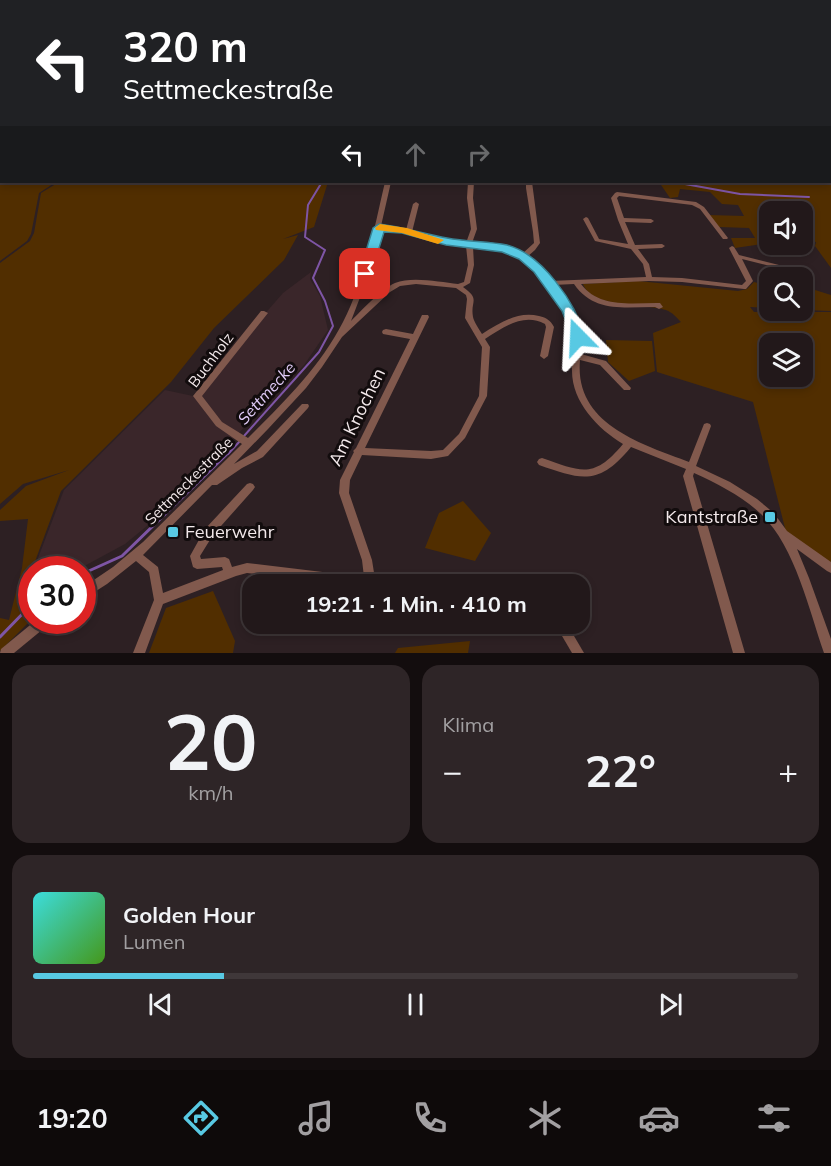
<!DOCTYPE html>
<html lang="de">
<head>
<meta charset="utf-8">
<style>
  body { margin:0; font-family:Mulish,sans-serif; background:#2e2527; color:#f1f3f6; height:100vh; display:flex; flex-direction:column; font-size:22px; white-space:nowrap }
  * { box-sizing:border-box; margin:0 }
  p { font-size:20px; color:#a2a0a2 }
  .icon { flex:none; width:33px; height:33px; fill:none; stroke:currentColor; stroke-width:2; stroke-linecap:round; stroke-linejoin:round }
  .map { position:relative; height:653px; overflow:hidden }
  .panel { display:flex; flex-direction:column; gap:12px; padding:12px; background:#130d0e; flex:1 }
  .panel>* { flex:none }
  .banner { position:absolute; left:0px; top:0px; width:831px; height:183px; box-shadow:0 3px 9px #0003,0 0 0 2px #3f3739; background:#202124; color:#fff; overflow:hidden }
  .fabs { position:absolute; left:759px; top:201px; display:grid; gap:12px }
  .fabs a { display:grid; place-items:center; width:54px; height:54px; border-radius:12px; background:#22181a; box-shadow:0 3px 9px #0003,0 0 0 2px #3f3739; font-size:30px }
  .speed { position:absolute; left:18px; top:556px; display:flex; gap:12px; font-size:30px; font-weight:700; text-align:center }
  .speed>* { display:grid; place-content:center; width:78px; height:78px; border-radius:50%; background:#22181a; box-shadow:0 3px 9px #0003,0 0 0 2px #3f3739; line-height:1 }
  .speed .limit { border:9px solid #d22; background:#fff; color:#111 }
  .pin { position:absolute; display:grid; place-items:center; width:51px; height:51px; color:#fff; margin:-26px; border-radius:12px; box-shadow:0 3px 9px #0006 }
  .me { position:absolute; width:66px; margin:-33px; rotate:339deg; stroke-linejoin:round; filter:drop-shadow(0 0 4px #0008) }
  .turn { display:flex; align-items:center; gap:21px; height:126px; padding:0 24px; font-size:27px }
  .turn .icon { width:78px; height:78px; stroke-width:2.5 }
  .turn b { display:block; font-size:42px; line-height:51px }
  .lanes { display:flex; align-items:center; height:57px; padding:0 24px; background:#0003; justify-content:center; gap:30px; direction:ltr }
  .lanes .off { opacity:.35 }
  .big { font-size:45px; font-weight:700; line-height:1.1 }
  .panel .widget { flex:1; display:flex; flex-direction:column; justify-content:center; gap:9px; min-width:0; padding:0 21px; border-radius:18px; background:#2e2527 }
  .panel .dial { align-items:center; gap:0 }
  .dial b { font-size:78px; line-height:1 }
  .song { display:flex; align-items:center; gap:18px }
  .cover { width:72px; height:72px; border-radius:9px; background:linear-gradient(135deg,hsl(180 70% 55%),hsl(100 70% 35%)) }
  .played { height:6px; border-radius:3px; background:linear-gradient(90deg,#58c9e3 25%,#3f3739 25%) }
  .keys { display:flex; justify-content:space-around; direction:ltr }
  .heat { display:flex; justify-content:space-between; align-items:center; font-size:33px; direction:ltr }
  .panel .tiles { flex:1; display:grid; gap:12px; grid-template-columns:1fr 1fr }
  .widget:last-child { grid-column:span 2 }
  .trip { position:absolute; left:242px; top:574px; width:348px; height:60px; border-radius:18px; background:#22181a; box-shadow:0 3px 9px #0003,0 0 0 2px #3f3739; font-weight:700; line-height:60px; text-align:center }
  .tab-bar { display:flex; height:96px; justify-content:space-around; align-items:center; background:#0e0a0a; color:#a2a0a2 }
  .tab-bar .icon { width:42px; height:42px }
  .tab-bar .active { color:#58c9e3 }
  .tab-bar b { font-size:27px; color:#f1f3f6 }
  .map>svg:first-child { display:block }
  .built { fill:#3a262a }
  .green { fill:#512e00; fill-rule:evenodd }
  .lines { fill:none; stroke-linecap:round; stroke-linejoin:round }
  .stream-far2 { stroke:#7e55a5; stroke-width:1.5 }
  .stream-far1 { stroke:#7e55a5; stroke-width:2 }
  .stream { stroke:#7e55a5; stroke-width:3 }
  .minor { fill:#81594d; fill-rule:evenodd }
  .route { fill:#58c9e3; stroke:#398394; stroke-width:1.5 }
  .slow { fill:#f59e0b }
  .poi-dot { fill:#58c9e3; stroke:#120c0d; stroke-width:2 }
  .labels { text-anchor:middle; stroke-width:6; stroke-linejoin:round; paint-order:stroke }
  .street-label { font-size:15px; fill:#f3e9eb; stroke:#120c0d }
  .water-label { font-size:16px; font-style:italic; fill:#e2cdf9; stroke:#120c0d }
  .near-street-label { font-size:18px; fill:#f3e9eb; stroke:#120c0d }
  .near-poi-label { font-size:18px; fill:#f3e9eb; stroke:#120c0d; text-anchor:end }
</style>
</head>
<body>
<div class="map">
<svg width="831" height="653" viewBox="0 0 831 653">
  <rect width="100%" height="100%" fill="#2d2023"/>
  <path class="built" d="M311 272 310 279 320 296 328 330 304 365 159 516 125 544 77 570H39L35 566 64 490 165 390 193 396 283 293Z"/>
  <g class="green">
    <path d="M0 0H404L406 1 2 2V182H56L39 193 31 234 27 241 0 261Z"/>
    <path d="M407 0H831V268L815 246 816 242 803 241 802 212H770L769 243 735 248 731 238H755L749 228 719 227 708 215 744 216 738 205 722 204 710 192 680 189 678 197 670 198 659 182H830V2Z"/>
    <path d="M59 182H328L314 227 283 239 298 235 284 260 214 328 171 382 61 491 33 567 36 570H32L31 620 0 651V618L9 620 22 568 28 519 0 521V510L26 486 69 470 23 484 0 504V263L30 241 34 233 41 193Z"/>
    <path d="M638 281 738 291 747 289 754 282 769 286 770 308 750 307 754 312H831V565L786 532 753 402 657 372 653 333 681 322C677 318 672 312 666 310 645 303 592 309 583 284ZM770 344H802V376H770Z"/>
    <path d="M815 290 831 295V311L803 310V294L811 296Z"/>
    <path d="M606 340 652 341 655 371 629 381 608 362Z"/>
    <path d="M463 501 491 533 475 561 425 548 439 513Z"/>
    <path d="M213 591 235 641 233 653H149L166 608Z"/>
    <path d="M470 641 468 653H395L398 648Z"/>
  </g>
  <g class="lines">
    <g class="stream-far2">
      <path d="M392 0 400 2"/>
      <path d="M43 2 48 0"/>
      <path d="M205 2 207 0"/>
      <path d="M593 2 602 0"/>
    </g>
    <g class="stream-far1">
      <path d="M674 182 740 194 809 197"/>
      <path d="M244 436 319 352 333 326 325 301 313 278 325 250 305 237 308 205 322 182"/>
      <path d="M228 454 240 441"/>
    </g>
    <g class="stream">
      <path d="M82 574 122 556 229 452"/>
      <path d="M0 637 32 604"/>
    </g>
    <g class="minor">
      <path d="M404 0H408L409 2H406Z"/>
      <rect x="0" y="124" width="2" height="4"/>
      <path d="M385 182H391L381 226 406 230 413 204 416 202 419 204 412 232 441 239 466 243 471 229 467 198 468 182H474L473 198 477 229 472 243 505 247 522 254 534 243 533 232 526 188V182H532L540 243 535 250 527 257 543 272 550 281 646 277 643 264 631 249 595 241 583 219 586 217 588 218 599 239 628 244 618 220 611 198 615 193 617 192 696 202 704 207 728 238 727 239H723L700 209 692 205 619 196 617 198 624 218 651 219 654 221 651 223 625 222 635 245 662 244 665 246 662 248 638 249 649 264 652 277 682 278 742 285 746 281 729 248 732 246 734 247 739 255 795 269 814 279 815 280 814 281H810L791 271 742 259 753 281 746 289H744L682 282 649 281 581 284C599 308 630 303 657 303H660L663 307 659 309 655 307C624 307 594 313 574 284L553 285C570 306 584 326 581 354L606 361 631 388 630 390H624L600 365 580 360C574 424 641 444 689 462L704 424 707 423 710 424 711 426 696 466 730 482 757 499 769 509 779 520 787 531 831 562V573L827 571 797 549 809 578 831 639V653H824C809 610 795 546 761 514 742 496 718 484 694 473L693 476 745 653H733L683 476 686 469 631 447C599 486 582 480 539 465L537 462 539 459 542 458C582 472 594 479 623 444 598 429 572 402 572 371 571 357 576 344 572 330 567 308 534 264 513 255 501 248 486 248 473 247L474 265 470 283 463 287C481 300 470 300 473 317 474 322 479 329 482 334 500 323 517 311 539 316 547 318 550 320 554 327L548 356 544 359 540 356 546 327 545 324C523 312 503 328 485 339L490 347 487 396 465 438 448 456 431 459 362 455 350 480 349 493 372 560 375 579 391 581 392 585H346L247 573 236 576 163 604 145 653H133L154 600 149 572 136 561 107 584 82 600V588L113 567 143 542 242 444 216 426 193 396 261 311H264L268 313 202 396 222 422 248 438C283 403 320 367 343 322 365 279 374 229 385 182ZM380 230C409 232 437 244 466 246L468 265 464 282 458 284C440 282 412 276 395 283 381 289 362 310 351 321L364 287ZM416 284 456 288 466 295 467 299 465 318 482 347 479 396 459 434 443 450 431 451 365 448 429 317 428 315H422L413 334 386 329 383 330 382 332 383 334 410 339 356 448 353 451 354 452 340 480 339 493 362 560 364 577 247 563 232 567 229 559 225 557 201 559 200 556 213 535 253 490 255 487 253 484 250 483 247 484 205 529 190 556 193 567 197 569 222 567 223 570 163 593 158 567 143 555 212 485H217L242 468 263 457 308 408 309 406 308 404H302L257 451 234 464 268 429 306 388 322 367 342 337 390 292 400 286Z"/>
      <path d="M35 621H50L48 625 14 653H0L1 649Z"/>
      <path d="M555 624H567L584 653H572Z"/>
    </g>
  </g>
  <path class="route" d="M379 224C403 227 424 234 447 238 467 242 488 241 507 245 542 254 576 303 585 337L583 340H573L562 311 534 272 519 259 502 252 446 245 402 233 384 232 371 274 365 278 361 277 359 274 373 228Z"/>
  <path class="slow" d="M380 224 407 228 444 240 438 244 402 233 376 230 375 228Z"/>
  <g class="poi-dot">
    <rect x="764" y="511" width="12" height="12" rx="3"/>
    <rect x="167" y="526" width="12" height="12" rx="3"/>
  </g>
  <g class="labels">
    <g class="street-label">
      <text transform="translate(211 360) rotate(-53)" y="5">Buchholz</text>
      <text transform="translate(189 481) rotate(-45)" y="5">Settmeckestraße</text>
    </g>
    <g class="water-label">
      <text transform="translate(266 393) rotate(-48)" y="6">Settmecke</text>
    </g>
    <g class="near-street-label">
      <text transform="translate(357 417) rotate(-64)" y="6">Am Knochen</text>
    </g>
    <g class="near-poi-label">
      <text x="758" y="523">Kantstraße</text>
      <text x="185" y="538" text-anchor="start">Feuerwehr</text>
    </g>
  </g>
</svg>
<div class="fabs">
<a><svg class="icon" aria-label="sound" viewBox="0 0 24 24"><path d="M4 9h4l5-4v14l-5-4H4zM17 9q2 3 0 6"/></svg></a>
<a><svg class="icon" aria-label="search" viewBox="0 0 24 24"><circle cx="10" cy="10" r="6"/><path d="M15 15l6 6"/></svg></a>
<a><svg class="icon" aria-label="layers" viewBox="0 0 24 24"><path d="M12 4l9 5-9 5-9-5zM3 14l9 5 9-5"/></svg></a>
</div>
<div class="speed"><div class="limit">30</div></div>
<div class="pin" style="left:365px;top:274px;background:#d93025"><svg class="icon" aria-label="arrive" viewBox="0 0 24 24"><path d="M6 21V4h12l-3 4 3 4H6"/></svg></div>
<svg class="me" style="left:578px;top:337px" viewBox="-20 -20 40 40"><path d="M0-17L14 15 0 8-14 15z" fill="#58c9e3" stroke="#fff" stroke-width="4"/></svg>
<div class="trip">19:21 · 1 Min. · 410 m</div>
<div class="banner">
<div class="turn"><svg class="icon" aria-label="left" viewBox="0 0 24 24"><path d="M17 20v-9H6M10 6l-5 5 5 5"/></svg><div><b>320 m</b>Settmeckestraße</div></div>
<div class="lanes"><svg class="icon" aria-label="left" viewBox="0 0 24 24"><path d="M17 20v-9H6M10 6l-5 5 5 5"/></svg><svg class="icon off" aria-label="ahead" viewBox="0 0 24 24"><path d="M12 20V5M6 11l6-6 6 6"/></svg><svg class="icon off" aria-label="right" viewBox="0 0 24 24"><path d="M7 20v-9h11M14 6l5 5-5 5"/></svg></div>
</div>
</div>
<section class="panel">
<div class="tiles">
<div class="widget dial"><b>20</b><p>km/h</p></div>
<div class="widget"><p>Klima</p>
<div class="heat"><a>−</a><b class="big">22°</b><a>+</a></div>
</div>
<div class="widget">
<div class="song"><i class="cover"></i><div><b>Golden Hour</b><p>Lumen</p></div></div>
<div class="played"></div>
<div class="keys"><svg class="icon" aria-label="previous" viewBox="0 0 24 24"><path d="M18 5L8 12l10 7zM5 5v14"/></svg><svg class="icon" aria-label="pause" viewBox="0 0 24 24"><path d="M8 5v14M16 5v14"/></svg><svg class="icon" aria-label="next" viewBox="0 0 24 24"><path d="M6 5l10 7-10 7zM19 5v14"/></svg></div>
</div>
</div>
</section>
<nav class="tab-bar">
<b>19:20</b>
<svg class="icon active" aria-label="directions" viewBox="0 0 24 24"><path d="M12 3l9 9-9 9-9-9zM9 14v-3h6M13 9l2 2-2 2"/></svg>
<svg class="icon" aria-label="music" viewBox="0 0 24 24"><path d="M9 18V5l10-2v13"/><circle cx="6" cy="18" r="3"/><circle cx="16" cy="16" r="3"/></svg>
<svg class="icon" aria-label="phone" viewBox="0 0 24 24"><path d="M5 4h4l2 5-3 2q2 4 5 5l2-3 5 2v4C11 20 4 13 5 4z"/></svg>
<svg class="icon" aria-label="climate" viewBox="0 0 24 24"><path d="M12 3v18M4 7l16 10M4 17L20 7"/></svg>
<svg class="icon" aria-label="car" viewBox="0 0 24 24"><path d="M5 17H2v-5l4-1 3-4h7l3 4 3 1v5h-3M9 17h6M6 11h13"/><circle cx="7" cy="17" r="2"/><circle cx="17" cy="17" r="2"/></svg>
<svg class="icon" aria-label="filters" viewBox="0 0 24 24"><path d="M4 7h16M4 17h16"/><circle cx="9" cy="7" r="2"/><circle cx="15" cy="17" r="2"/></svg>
</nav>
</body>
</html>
